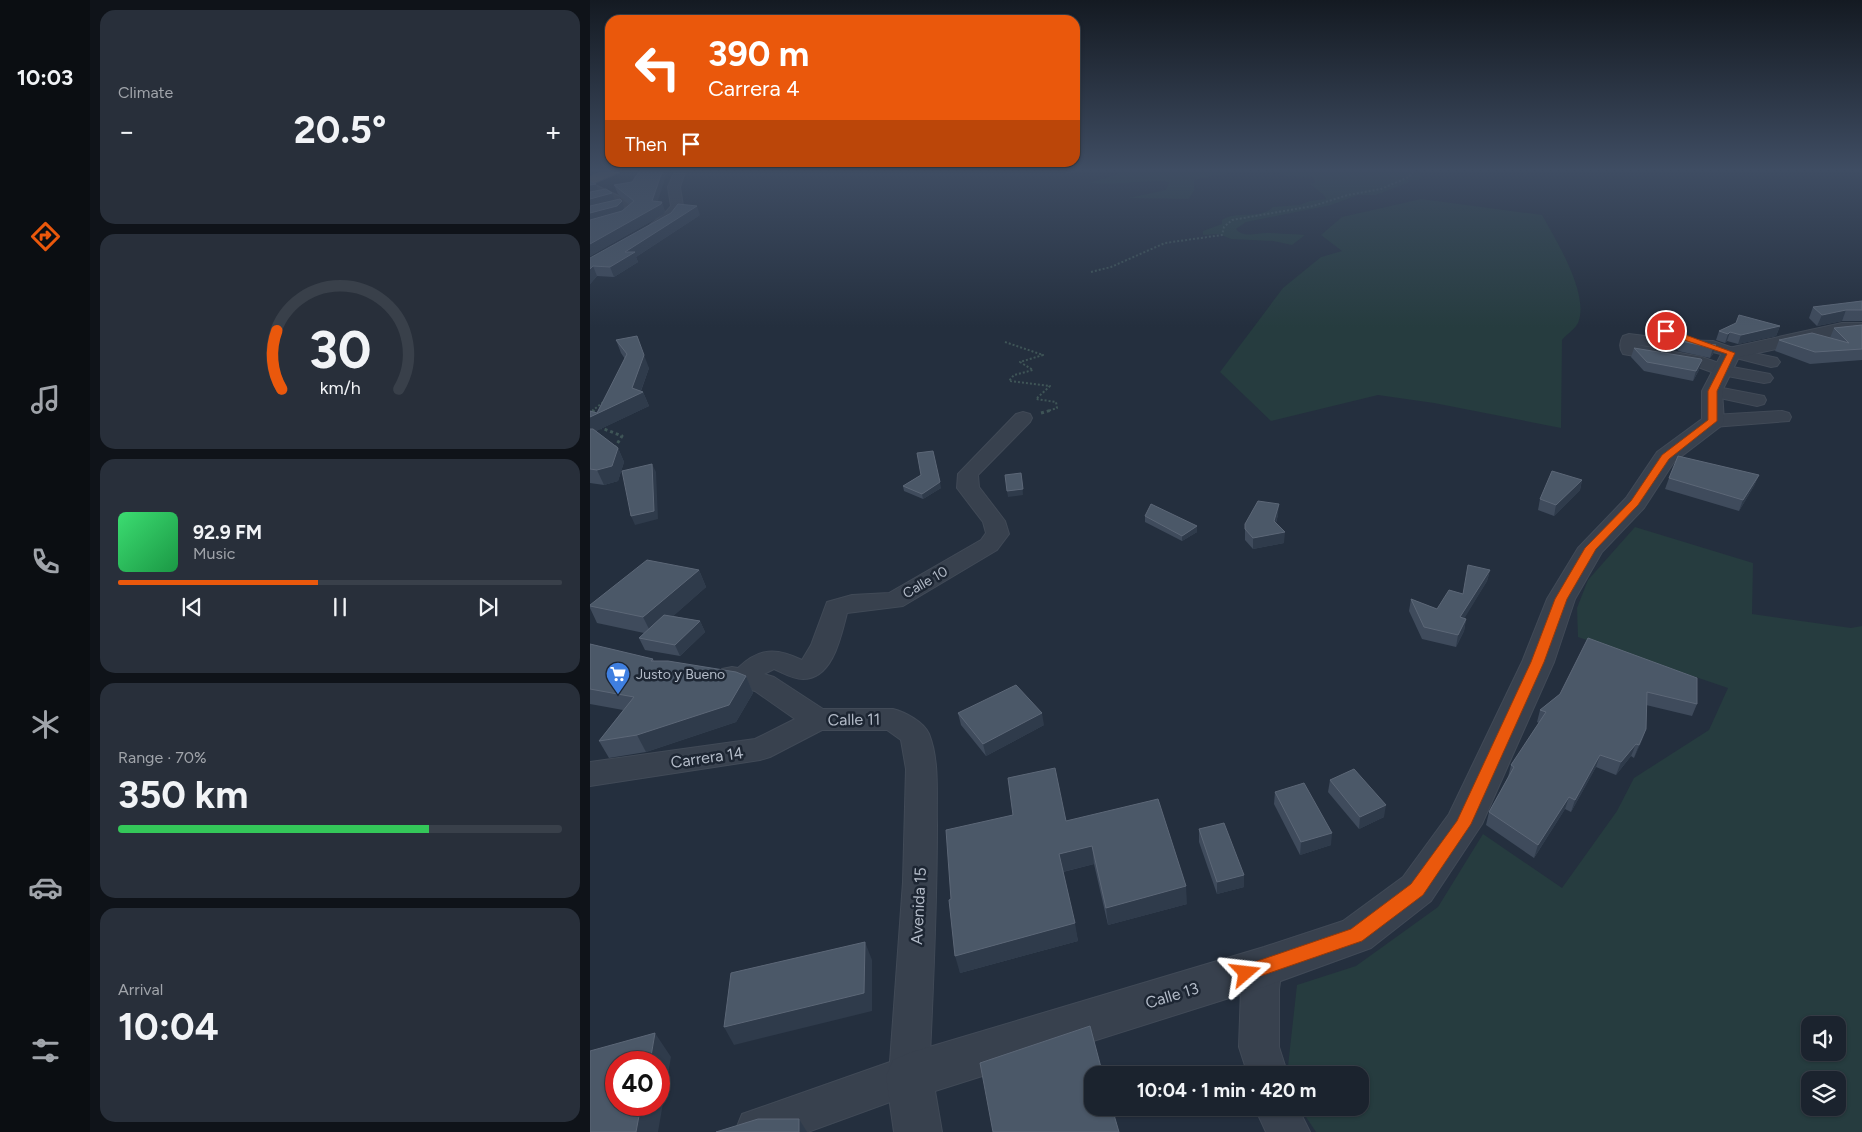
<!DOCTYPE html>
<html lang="en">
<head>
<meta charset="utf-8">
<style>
  body { margin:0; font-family:Figtree,sans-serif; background:#282f3a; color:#f1f3f6; height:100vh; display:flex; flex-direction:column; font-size:19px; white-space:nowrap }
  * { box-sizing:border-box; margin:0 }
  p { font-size:16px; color:#a0a4aa }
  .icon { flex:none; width:28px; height:28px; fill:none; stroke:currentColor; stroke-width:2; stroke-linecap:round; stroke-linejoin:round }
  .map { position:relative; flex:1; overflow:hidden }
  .sheet { display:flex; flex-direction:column; gap:10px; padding:10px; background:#0f1319; width:500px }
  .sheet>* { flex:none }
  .top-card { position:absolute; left:15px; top:15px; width:475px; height:152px; border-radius:15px; box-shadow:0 1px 4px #0004,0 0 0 1px #39404a; background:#ea580c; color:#fff; overflow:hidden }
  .buttons { position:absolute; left:1211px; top:1016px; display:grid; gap:10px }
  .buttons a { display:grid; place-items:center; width:45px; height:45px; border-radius:10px; background:#1b232e; box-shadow:0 1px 4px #0004,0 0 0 1px #39404a; font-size:25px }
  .speed { position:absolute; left:15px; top:1051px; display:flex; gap:10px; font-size:25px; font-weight:700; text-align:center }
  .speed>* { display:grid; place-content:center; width:65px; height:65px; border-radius:50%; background:#1b232e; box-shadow:0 1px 4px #0004,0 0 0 1px #39404a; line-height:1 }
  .speed .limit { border:8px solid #d22; background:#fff; color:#111 }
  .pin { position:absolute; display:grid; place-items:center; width:42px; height:42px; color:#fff; margin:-21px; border:2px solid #fff; border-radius:50%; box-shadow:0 1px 5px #0007 }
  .me { position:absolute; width:55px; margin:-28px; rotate:73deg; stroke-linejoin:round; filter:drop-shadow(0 0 4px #0008) }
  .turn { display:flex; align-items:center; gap:18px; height:105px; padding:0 20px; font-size:22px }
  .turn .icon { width:65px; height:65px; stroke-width:2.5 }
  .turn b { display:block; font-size:35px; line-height:42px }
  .then { display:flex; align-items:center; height:48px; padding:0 20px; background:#0003; gap:10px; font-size:19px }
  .big { font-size:38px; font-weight:700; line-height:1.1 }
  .sheet .tile { flex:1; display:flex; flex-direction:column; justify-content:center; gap:8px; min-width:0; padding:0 18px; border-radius:15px; background:#282f3a }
  .sheet .dial { align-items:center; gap:0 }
  .dial svg { height:130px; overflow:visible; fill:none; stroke:#39404a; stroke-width:7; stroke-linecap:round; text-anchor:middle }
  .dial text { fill:#f1f3f6; stroke:none }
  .song { display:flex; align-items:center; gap:15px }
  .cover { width:60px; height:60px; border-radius:8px; background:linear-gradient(135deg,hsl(140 70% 55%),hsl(140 70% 35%)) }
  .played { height:5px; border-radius:2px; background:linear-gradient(90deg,#ea580c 45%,#39404a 45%) }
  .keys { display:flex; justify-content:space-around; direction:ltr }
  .heat { display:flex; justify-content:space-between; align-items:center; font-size:28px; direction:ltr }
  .charge { height:8px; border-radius:4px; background:linear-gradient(90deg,#34c759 70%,#39404a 0) }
  .trip { position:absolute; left:494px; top:1066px; width:285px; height:50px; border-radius:15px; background:#1b232e; box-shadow:0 1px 4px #0004,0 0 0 1px #39404a; font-weight:700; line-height:50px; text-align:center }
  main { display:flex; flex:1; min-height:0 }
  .menu { display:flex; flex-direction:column; width:90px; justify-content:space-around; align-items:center; background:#0b0e12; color:#a0a4aa }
  .menu .icon { width:35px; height:35px }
  .menu .active { color:#ea580c }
  .menu b { font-size:22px; color:#f1f3f6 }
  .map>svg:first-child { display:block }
  .green { fill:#263c3f; fill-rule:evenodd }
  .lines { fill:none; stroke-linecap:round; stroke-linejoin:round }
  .service-casing { stroke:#414a57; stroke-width:3 }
  .minor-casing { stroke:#414a57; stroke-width:2 }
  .tertiary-casing { stroke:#414a57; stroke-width:2 }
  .trunk-casing { stroke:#434c59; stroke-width:2 }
  .path-far1 { stroke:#3f5557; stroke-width:2; stroke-dasharray:2 2; stroke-linecap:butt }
  .path { stroke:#3f5557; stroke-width:3; stroke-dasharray:3 3; stroke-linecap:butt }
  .service { fill:#38414e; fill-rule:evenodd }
  .minor { fill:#38414e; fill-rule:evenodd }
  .tertiary { fill:#38414e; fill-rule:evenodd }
  .trunk { fill:#656462; fill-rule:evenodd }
  .wall { fill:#3f4b5c }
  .shaded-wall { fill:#2f3b4b }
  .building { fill:#4b5868; stroke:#5c6777 }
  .route { fill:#ea580c; stroke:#983908 }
  .labels { text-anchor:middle; stroke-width:5; stroke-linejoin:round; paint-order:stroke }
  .street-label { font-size:14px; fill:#b4bcc9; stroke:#1d2633 }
  .poi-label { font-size:14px; fill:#b4bcc9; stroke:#1d2633; text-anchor:start }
  .near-street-label { font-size:16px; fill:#b4bcc9; stroke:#1d2633 }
</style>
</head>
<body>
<main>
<nav class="menu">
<b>10:03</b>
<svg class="icon active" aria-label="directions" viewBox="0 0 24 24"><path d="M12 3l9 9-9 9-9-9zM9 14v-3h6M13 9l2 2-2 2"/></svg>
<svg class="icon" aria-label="music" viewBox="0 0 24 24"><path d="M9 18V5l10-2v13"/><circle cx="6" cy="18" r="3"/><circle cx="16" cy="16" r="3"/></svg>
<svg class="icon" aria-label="phone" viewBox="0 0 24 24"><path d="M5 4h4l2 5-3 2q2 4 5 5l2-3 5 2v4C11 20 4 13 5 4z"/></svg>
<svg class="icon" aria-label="climate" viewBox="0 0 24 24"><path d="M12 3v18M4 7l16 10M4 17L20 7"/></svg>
<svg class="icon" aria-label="car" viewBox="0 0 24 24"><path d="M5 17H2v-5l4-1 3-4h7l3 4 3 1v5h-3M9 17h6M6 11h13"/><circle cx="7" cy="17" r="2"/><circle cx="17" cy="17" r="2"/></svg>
<svg class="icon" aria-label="filters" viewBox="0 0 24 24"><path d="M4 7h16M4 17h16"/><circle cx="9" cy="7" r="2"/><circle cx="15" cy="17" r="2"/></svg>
</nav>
<section class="sheet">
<div class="tile"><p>Climate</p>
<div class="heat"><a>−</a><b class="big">20.5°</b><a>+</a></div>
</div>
<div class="tile dial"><svg viewBox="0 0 100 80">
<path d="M14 69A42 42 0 1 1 86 69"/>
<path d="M14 69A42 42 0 0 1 11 33" stroke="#ea580c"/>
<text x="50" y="56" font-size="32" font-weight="700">30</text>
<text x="50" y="72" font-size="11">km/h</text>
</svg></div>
<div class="tile">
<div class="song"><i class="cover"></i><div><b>92.9 FM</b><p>Music</p></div></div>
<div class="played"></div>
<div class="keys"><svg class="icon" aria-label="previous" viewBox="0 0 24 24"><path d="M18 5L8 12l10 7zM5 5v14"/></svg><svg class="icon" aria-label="pause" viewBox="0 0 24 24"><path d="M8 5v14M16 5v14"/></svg><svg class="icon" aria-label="next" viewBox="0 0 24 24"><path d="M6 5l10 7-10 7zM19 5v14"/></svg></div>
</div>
<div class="tile"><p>Range · 70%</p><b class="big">350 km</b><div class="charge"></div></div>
<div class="tile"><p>Arrival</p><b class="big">10:04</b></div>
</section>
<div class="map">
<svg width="1272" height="1132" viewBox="0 0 1272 1132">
  <rect width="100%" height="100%" fill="#242f3e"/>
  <g class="green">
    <path d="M497 169H823L829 172 831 177 828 180H818L819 182 786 195H768L741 205 656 222 646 229C654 239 668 232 679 233 691 234 703 234 715 235L702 245 683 241 641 239 629 234 613 235V231L632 224V220C646 210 670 220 683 207L710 205 720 201 736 199 734 195 720 184 725 183 724 177 695 176C680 163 624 175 604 180V190L599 199 539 198 576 190 579 182C552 180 525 185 499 183L526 175 529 170Z"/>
    <path d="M831 199 952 215C966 240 1000 295 988 323 985 329 976 335 972 340L971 428 844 403 788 395 681 421 630 372 693 288 731 257 752 251 731 235 752 217Z"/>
    <path d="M1045 527 1163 563 1162 614 1261 628 1272 626V1132H726L710 1108H770V1075H697L707 985 766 966 848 907 893 834 972 888 1027 811 1044 778 1119 730 1138 688 988 637 987 608 998 580ZM1220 1025H1248V1052H1220ZM1220 1080H1248V1108H1220Z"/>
  </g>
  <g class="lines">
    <defs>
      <path id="service" d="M0 183 30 197 45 210 35 219 0 229V225L31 217 38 210 21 196 0 187Z"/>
      <g id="minor">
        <path d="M0 169H19L25 172 19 175 0 174Z"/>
        <path d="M86 169H96L90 187 93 206C86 217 75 234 59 230L58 227C65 219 74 216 81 206L78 187Z"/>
        <path d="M1039 334 1087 340 1123 341 1146 349 1187 358 1190 362 1187 366 1181 367 1123 352 1047 345 1112 357 1137 366 1180 374 1183 378 1180 382 1174 383 1127 374 1108 367 1033 354C1029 348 1030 341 1033 336Z"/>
        <path d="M1122 386 1174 396 1176 400 1174 404 1167 406 1116 395 1113 391 1116 387Z"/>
        <path d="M1192 411 1199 413 1201 417 1199 421 1123 427 1116 425 1113 421 1116 417 1123 415Z"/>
        <path d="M433 412 440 414 442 418 440 422 388 475 389 487 415 521 419 534 407 550 313 606 257 613C251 636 243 679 213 679 203 679 193 673 184 669L174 674 184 677 233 709H303C315 712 334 722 339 734 350 762 346 796 347 825 347 909 343 992 339 1076L333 1090 218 1132H147L146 1129 152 1114 300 1062 313 882 316 769 311 740 297 730H232L180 757 170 760 0 786V762L165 739 205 719 165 691 132 683 128 676 132 669 142 667 148 668C169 648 186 647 212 660L221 645 237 602 262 595 299 593 391 540 396 533 393 522 367 488 368 474 426 414Z"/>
        <path d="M674 950 687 955 692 967 689 989V1047L698 1075H658L649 1047 651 989 656 967 661 955Z"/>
        <path d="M665 1108H708L720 1132H676Z"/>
      </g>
      <path id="tertiary" d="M1252 323H1272V335H1252L1149 357 1132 391 1134 421 1131 426 1084 462 1054 508 1012 552 985 599 964 662 892 824 841 901 781 948 674 987 345 1091 352 1132H304L296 1076 303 1060 319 1053 674 947 753 921 813 877 859 814 932 662 957 599 988 548 1036 498 1067 452 1112 419V391L1134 349Z"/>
      <path id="trunk" d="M16 169H32L30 172 0 185V176Z"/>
    </defs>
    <use href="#service" class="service-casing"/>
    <use href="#minor" class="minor-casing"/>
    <use href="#tertiary" class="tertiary-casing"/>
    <use href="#trunk" class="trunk-casing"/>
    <g class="path-far1">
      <path d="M501 272 521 267 575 243 632 235 634 227 642 220 723 206 758 195 791 189 819 177 825 169"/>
      <path d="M415 342 453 355 430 362 443 370 424 375 419 381 460 386 446 399 466 402 467 408 458 411"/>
      <path d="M2 411 16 400"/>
    </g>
    <g class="path">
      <path d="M451 413 462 410"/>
      <path d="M0 417 4 410"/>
      <path d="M9 427 32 436 24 449"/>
    </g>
    <use href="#service" class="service"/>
    <use href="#minor" class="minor"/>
    <use href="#tertiary" class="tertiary"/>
    <use href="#trunk" class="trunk"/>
  </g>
  <g class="wall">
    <path d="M0 181 6 184 8 191 22 193 25 200 35 209 40 204 28 194 24 185 68 202 75 211 74 214 0 256Z"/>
    <path d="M110 215 46 257 48 262 24 277 7 276 0 284V258Z"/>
    <path d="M1272 301V321H1252L1227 326 1219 318 1223 307Z"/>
    <path d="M1272 325V360L1220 364 1185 351 1189 340 1240 338 1244 328Z"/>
    <path d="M1190 326 1186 336 1148 344 1137 341 1135 343 1126 340 1129 331Z"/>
    <path d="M26 340 59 368 51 391 53 392 59 406 6 431 28 448 34 462 28 481 14 485 0 483V411L7 413 35 359 31 353Z"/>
    <path d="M1091 341 1126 345 1123 354 1120 358 1088 351Z"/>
    <path d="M1044 348 1109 370 1103 381 1054 371 1041 357Z"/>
    <path d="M331 475 351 488 333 499 314 491 313 486Z"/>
    <path d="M1169 475 1164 486 1149 511 1075 489 1079 478Z"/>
    <path d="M992 480 990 490 964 516 948 510 950 499Z"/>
    <path d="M688 515 686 523 694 543 663 549 655 540V524Z"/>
    <path d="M555 516 607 526V532L592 541 555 522Z"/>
    <path d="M109 570 116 587 83 616 110 621 115 632 90 656 55 650 49 638 54 633 7 623 0 608V605Z"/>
    <path d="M900 570 897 581 874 618 876 619 874 631 866 647 832 639 819 611 821 599 847 609 873 594Z"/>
    <path d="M998 638 1107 704 1102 716 1056 705V729L1044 758 1041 756 1026 775 1006 767 981 812 975 809 944 858 896 825 899 812 918 777 921 765 949 723 947 722 950 710 970 694Z"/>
    <path d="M0 644 63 659 64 661 156 676 163 693 146 722 56 752 19 758 9 741 33 710 0 704Z"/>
    <path d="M368 713 454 725 396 756 371 725Z"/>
    <path d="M740 780 794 817 769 829 738 792Z"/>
    <path d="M685 792 741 845 710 855 684 804Z"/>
    <path d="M423 815 476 821 597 904 518 925 504 864 473 872 488 941 370 973 361 899Z"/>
    <path d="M609 829 654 875V887L627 894 609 842Z"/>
  </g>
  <g class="shaded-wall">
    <path d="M73 169H78L66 207 72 202 75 211 74 214 0 256V244L62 201Z"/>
    <path d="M6 184 9 193 0 195V185Z"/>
    <path d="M22 193 26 202 0 209V199Z"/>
    <path d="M32 201 35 210 0 223V213Z"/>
    <path d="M107 206 110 215 46 257 48 262 24 277 20 267 35 252Z"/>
    <path d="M3 266 7 276 0 284V269Z"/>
    <path d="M1256 310 1252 321 1227 326 1232 315Z"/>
    <path d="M1190 326 1186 336 1148 344 1151 335Z"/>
    <path d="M1140 332 1137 341 1135 343 1138 334Z"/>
    <path d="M1126 345 1123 354 1120 358 1123 348Z"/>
    <path d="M54 355 59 368 50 393 53 392 59 406 0 434V417L45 396 42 388Z"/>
    <path d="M1112 360 1109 370 1103 381 1106 371Z"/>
    <path d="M28 448 34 462 28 481 14 485 7 470Z"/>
    <path d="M62 464 66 472 68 519 45 525 41 516Z"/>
    <path d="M1169 475 1164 486 1149 511 1153 500Z"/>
    <path d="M432 478 433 495 418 497 417 491Z"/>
    <path d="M992 480 990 490 964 516 966 505Z"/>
    <path d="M350 482 351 488 333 499 332 494Z"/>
    <path d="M689 504 688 515 683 532 684 521Z"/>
    <path d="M607 526V532L592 541V536Z"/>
    <path d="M695 532 694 543 663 549V538Z"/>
    <path d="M109 570 116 587 62 635 53 617Z"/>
    <path d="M900 570 897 581 868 629 870 617Z"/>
    <path d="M876 619 874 631 866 647 868 635Z"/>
    <path d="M110 621 115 632 90 656 85 645Z"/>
    <path d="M156 676 163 693 146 722 56 752 47 735Z"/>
    <path d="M452 713 454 725 396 756 393 744Z"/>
    <path d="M1056 729 1052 741 1044 758 1049 745Z"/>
    <path d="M1046 744 1041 756 1026 775 1031 762Z"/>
    <path d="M1010 755 1006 767 981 812 985 800Z"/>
    <path d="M979 797 975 809 944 858 948 845Z"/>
    <path d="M796 805 794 817 769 829 770 817Z"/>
    <path d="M742 833 741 845 710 855 711 842Z"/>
    <path d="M502 846 504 864 472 872 469 854Z"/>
    <path d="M654 875V887L627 894V882Z"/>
    <path d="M596 886 597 904 518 925 516 908Z"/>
    <path d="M485 923 488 941 370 973 365 956Z"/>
    <path d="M275 942 282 960V1011L144 1045 134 1027Z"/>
    <path d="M65 1033 81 1057 68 1132H46L51 1105H69V1062H60Z"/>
    <path d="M209 1119 217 1132H209Z"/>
  </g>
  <g class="building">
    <path d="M51 169H73L62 201 72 202 71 204 0 244V220L32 211 44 201 24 185 42 182Z"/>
    <path d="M0 181 6 184 0 185Z"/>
    <path d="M16 189 22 193 0 199V192Z"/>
    <path d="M30 199 32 201 27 206 0 213V206Z"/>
    <path d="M88 204 107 206 35 252H45L20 267 3 266 0 269V258L81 213Z"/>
    <path d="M1272 301V310H1256L1232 315 1223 307Z"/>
    <path d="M1149 315 1190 326 1151 335 1140 332 1138 334 1129 331 1146 323Z"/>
    <path d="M1272 325V349L1225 352 1189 340 1222 333 1259 343 1244 328Z"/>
    <path d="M47 336 54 355 42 388 53 392 0 417V411L7 413 37 354 26 340Z"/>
    <path d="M1091 341 1126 345 1123 348Z"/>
    <path d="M1044 348 1111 359 1112 360 1106 371 1057 362Z"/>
    <path d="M0 429H3L28 448 22 466 7 470 0 469Z"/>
    <path d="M343 451 350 482 332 494 313 486 331 475 327 453Z"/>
    <path d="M1088 456 1169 475 1153 500 1079 478Z"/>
    <path d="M62 464 64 511 41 516 32 471Z"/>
    <path d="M962 471 992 480 966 505 950 499Z"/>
    <path d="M431 473 433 489 417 491 415 475Z"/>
    <path d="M668 501 689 504 684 521 695 532 663 538 655 529V524Z"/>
    <path d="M561 504 607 526 592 536 555 516Z"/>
    <path d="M57 560 109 570 53 617 0 606V605Z"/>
    <path d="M878 565 900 570 870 617 876 619 868 635 834 627 821 599 847 609 859 590 873 594Z"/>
    <path d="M74 615 110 621 85 645 49 638Z"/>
    <path d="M998 638 1107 678V704L1057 692 1056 729 1049 745 1046 744 1031 762 1010 755 985 800 979 797 948 845 899 812 924 767 921 765 956 712 950 710 970 694Z"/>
    <path d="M0 644 63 659 61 661H78L146 672 156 676 139 705 47 735 9 741 44 697 0 689Z"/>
    <path d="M426 685 452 713 393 744 368 713Z"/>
    <path d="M465 768 476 821 568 799 596 886 516 908 502 846 469 854 485 923 365 956 359 900 361 899 356 830 423 815 418 778Z"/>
    <path d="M764 769 796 805 770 817 740 780Z"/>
    <path d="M714 783 742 833 711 842 685 792Z"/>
    <path d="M634 823 654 875 627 882 609 829Z"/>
    <path d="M275 942 274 993 134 1027 141 973Z"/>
    <path d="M500 1026 513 1075H502V1108H522L529 1132H403L390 1063Z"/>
    <path d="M65 1033 60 1062H26V1105H51L46 1132H0V1051Z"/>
    <path d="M168 1119H209V1132H126Z"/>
  </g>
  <linearGradient id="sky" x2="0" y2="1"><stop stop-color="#141a22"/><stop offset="0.52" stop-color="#3f4d63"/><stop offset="1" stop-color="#3f4d63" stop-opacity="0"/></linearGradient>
  <rect width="1272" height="327" fill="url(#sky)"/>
  <path class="route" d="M1073 329H1079L1145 353 1127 391V421L1079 459 1048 505 1006 549 977 599 954 662 881 824 833 895 772 941 656 981 650 978 647 973 650 967 761 929 821 884 867 821 941 662 965 599 995 548 1041 501 1072 455 1118 420V391L1137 354 1073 333Z"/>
  <defs>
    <symbol id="supermarket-pin" viewBox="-11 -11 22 30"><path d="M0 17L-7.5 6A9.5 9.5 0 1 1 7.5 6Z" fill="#3f7fe0" stroke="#1d2633"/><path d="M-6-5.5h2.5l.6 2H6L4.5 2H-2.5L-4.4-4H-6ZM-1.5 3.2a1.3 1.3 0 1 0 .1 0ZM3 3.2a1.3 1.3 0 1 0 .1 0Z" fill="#fff"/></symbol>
  </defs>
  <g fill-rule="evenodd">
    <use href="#supermarket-pin" x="14" y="660" width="28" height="38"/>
  </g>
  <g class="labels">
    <g class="street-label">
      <text transform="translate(335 582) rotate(-30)" y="5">Calle 10</text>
    </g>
    <g class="poi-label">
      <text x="46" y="679">Justo y Bueno</text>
    </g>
    <g class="near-street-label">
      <text transform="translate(264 719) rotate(-1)" y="6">Calle 11</text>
      <text transform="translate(117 757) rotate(-8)" y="6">Carrera 14</text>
      <text transform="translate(328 906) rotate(-87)" y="6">Avenida 15</text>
      <text transform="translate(582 995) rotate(-17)" y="6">Calle 13</text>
    </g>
  </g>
</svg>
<div class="buttons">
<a><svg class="icon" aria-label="sound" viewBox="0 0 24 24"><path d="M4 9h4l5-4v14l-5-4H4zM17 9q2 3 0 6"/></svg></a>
<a><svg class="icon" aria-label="layers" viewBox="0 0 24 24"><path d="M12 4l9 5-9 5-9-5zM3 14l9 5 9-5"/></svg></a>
</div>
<div class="speed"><div class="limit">40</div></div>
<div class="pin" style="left:1076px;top:331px;background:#d93025"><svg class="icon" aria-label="arrive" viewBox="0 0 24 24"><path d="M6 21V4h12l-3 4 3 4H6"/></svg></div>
<svg class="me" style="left:656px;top:973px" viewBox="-20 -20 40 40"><path d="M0-17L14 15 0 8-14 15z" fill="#ea580c" stroke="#fff" stroke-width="4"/></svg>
<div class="trip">10:04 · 1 min · 420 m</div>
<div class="top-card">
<div class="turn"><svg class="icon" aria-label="left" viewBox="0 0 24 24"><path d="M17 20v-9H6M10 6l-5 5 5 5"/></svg><div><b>390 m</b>Carrera 4</div></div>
<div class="then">Then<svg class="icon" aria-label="arrive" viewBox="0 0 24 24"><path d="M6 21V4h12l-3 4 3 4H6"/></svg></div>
</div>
</div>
</main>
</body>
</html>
